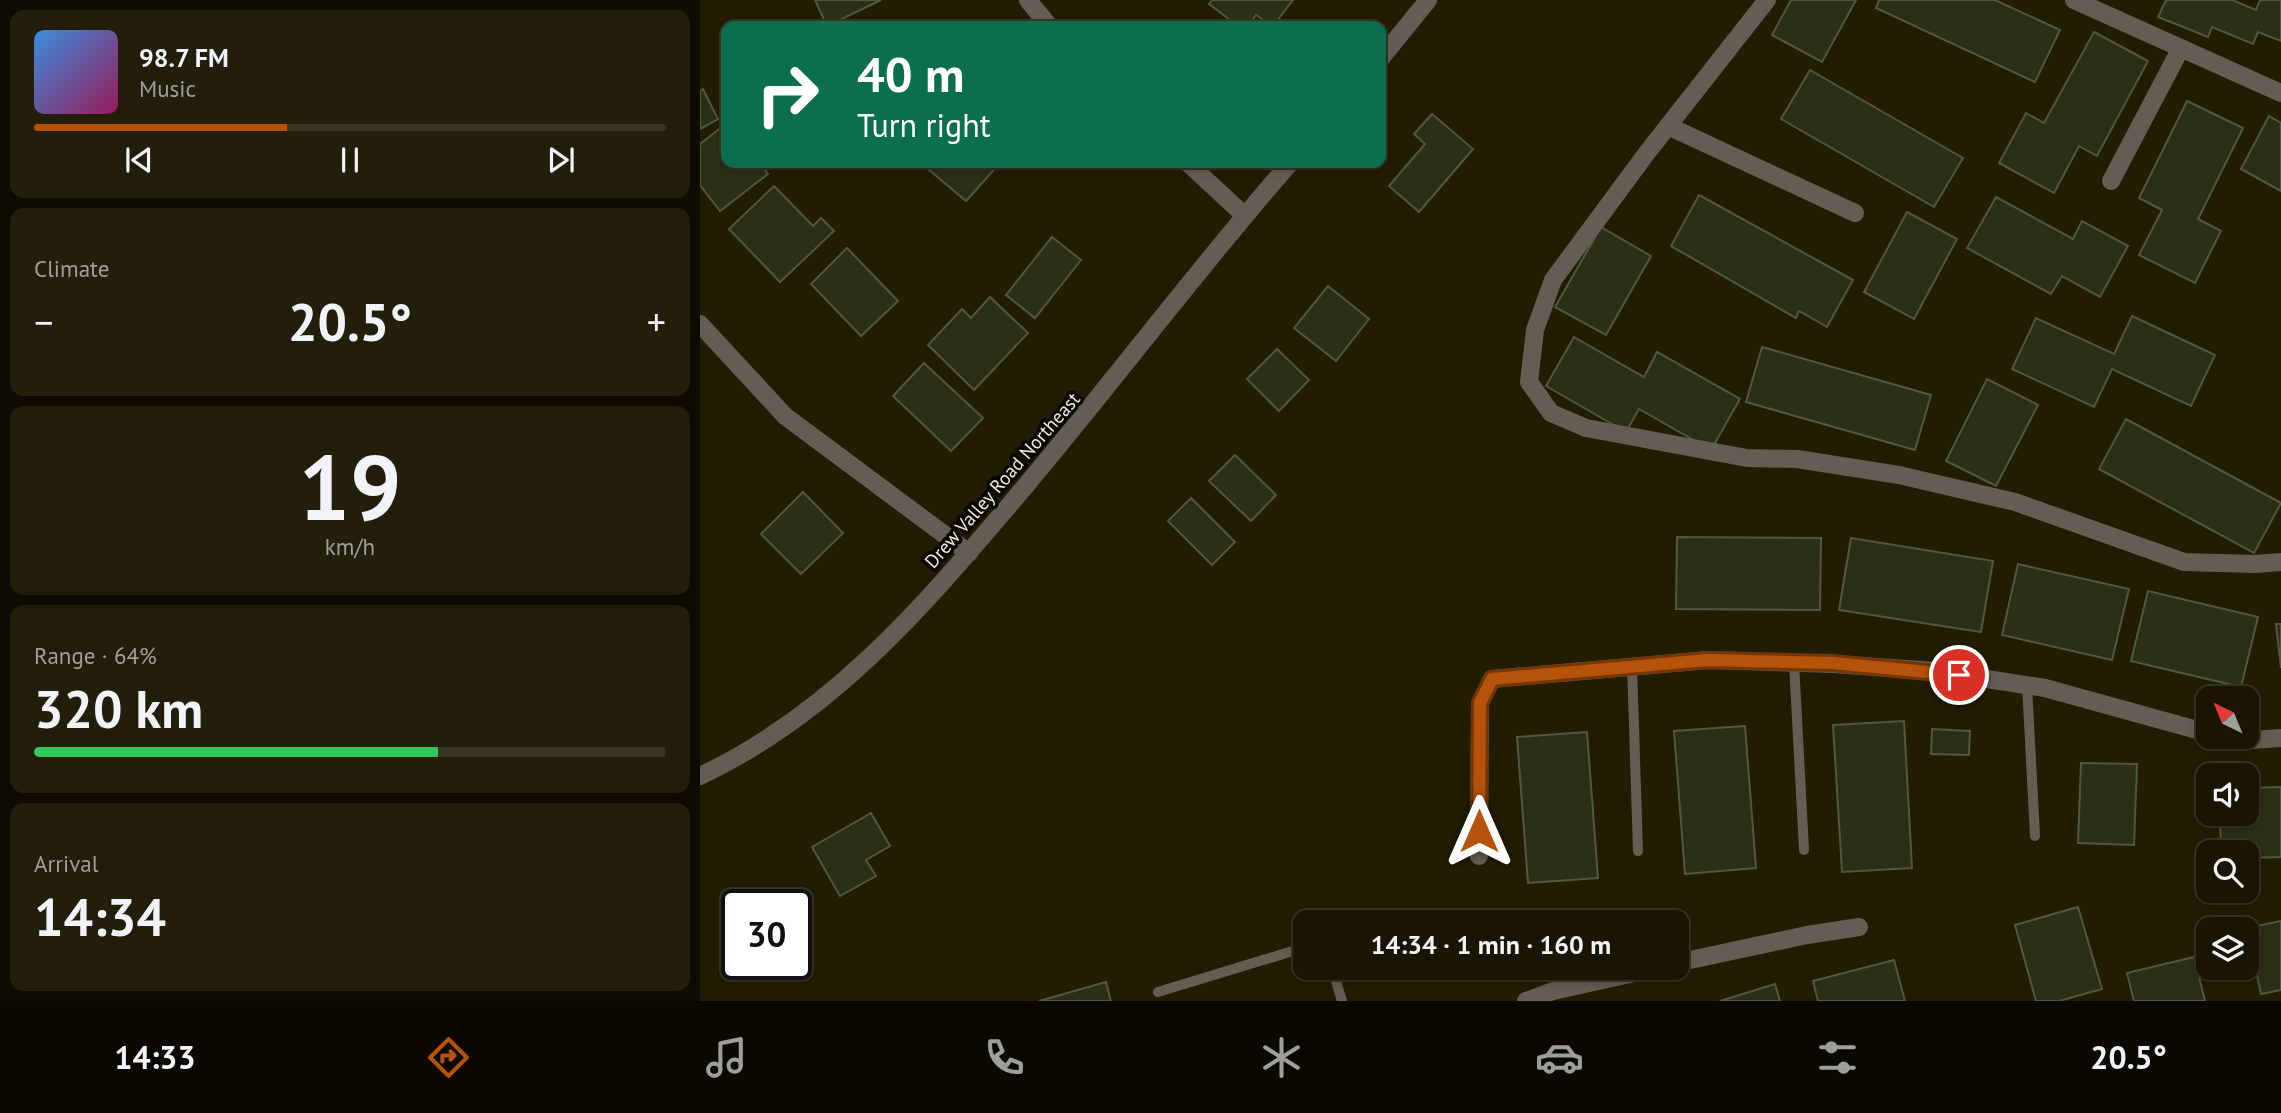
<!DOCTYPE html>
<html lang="en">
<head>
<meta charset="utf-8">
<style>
  body { margin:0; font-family:"PT Sans",sans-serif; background:#231e0c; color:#f1f3f6; height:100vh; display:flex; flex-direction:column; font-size:26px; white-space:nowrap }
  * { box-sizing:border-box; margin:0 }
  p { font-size:23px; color:#9f9f99 }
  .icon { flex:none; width:38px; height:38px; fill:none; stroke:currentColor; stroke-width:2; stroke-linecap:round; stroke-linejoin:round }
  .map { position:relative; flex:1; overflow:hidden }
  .sheet { display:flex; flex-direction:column; gap:10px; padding:10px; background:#0e0c01; width:700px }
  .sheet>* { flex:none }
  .top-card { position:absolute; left:21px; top:21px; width:665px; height:147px; border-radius:14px; box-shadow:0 4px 10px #0003,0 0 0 2px #383424; background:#0b6e4f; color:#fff; overflow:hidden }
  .needle { width:46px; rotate:317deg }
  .buttons { position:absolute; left:1496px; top:686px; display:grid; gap:14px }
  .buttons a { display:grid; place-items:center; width:63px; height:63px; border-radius:14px; background:#1a1502; box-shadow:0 4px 10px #0003,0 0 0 2px #383424; font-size:35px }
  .speed { position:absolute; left:21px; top:889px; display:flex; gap:14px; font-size:35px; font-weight:700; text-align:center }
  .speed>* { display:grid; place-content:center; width:91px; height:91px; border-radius:50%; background:#1a1502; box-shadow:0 4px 10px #0003,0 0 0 2px #383424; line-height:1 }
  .speed .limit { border:4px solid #111; border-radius:10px; background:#fff; color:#111 }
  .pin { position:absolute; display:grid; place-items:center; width:60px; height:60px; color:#fff; margin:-30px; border:4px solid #fff; border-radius:50%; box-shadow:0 2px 7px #0007 }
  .me { position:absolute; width:77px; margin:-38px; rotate:0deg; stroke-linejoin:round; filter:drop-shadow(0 0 5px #0008) }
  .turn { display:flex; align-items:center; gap:24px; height:147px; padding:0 21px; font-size:32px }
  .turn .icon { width:91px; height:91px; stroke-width:2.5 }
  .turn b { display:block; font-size:49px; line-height:60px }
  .big { font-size:52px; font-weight:700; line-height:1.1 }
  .sheet .tile { flex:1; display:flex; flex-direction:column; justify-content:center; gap:10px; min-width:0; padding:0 24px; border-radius:14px; background:#231e0c }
  .sheet .dial { align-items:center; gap:0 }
  .dial b { font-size:91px; line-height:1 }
  .song { display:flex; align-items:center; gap:21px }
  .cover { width:84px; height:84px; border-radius:10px; background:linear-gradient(135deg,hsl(210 70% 55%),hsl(330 70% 35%)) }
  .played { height:7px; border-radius:4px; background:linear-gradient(90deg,#b45309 40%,#383424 40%) }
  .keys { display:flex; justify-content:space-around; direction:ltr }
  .heat { display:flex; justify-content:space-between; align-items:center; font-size:38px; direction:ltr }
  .charge { height:10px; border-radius:5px; background:linear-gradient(90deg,#34c759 64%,#383424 0) }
  .trip { position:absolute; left:593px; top:910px; width:396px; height:70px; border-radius:14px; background:#1a1502; box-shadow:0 4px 10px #0003,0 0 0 2px #383424; font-weight:700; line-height:70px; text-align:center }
  .dock { display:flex; height:112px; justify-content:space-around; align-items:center; background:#0a0801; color:#9f9f99 }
  .dock .icon { width:49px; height:49px }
  .dock .on { color:#b45309 }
  .dock b { font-size:32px; color:#f1f3f6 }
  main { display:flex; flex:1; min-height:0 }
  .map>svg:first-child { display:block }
  .building { fill:#2a2f15; stroke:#52583c; stroke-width:2 }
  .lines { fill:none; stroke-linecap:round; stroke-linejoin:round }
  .lane { stroke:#655d53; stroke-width:10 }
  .street { stroke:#655d53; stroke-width:18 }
  .route-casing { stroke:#753606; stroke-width:18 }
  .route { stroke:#b45309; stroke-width:12 }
  .labels { text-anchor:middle; stroke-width:7; stroke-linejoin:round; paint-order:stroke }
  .street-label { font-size:19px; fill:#efecdc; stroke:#090701 }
</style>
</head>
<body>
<main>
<section class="sheet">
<div class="tile">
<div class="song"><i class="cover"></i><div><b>98.7 FM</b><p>Music</p></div></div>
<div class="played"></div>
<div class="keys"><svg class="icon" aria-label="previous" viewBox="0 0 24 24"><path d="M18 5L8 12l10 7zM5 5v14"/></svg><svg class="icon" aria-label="pause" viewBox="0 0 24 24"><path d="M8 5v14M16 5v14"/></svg><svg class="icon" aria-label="next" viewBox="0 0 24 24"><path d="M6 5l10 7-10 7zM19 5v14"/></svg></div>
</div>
<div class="tile"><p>Climate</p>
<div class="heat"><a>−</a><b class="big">20.5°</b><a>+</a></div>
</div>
<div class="tile dial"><b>19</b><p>km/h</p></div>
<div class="tile"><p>Range · 64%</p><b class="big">320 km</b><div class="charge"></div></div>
<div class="tile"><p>Arrival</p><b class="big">14:34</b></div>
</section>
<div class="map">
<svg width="1581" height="1001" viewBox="0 0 1581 1001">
  <rect width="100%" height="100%" fill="#221c02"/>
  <g class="building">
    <path d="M115 0H181L127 26Z"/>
    <path d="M512 0H593L573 26 556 15 548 26H538L509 4Z"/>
    <path d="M1091 0H1156L1122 62 1072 35Z"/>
    <path d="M1179 0H1295L1360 30 1335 82 1176 8Z"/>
    <path d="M1466 0H1532L1556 10 1560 0H1581V41L1558 32 1553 44 1512 27 1508 37 1458 17Z"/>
    <path d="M1394 32 1448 61 1397 156 1379 146 1354 193 1299 163 1326 113 1344 123Z"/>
    <path d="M1110 70 1263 158 1234 207 1081 119Z"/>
    <path d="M3 89 18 119 0 129V91Z"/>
    <path d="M1487 101 1543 128 1498 219 1521 231 1495 283 1439 255 1462 210 1439 198Z"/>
    <path d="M732 114 773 149 719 212 689 186 725 144 714 134Z"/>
    <path d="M1569 116 1581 123V191L1541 169Z"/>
    <path d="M23 126 26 131V163H60L68 174 20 211 0 185V144Z"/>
    <path d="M221 163H300L266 201Z"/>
    <path d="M74 186 113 226 121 218 134 231 80 282 29 229Z"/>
    <path d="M999 195 1153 280 1127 327 1099 311 1096 318 971 246Z"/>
    <path d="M1296 197 1373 239 1382 221 1428 246 1400 297 1362 276 1351 294 1267 248Z"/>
    <path d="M1207 212 1257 239 1214 319 1164 292Z"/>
    <path d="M901 227 951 256 906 335 855 307Z"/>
    <path d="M352 237 381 260 335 318 306 295Z"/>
    <path d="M147 248 198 301 161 336 111 284Z"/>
    <path d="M628 286 669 319 636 361 594 328Z"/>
    <path d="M290 297 328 333 274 390 228 345 262 309 271 318Z"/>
    <path d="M1432 316 1515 355 1491 406 1412 369 1394 407 1312 369 1336 318 1414 354Z"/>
    <path d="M874 337 944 377 957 352 1040 399 1011 450 939 409 926 432 846 386Z"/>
    <path d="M1062 347 1231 395 1215 450 1046 402Z"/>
    <path d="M577 349 609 380 579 411 547 379Z"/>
    <path d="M224 363 283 418 251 451 193 396Z"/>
    <path d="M1287 379 1338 405 1296 486 1246 461Z"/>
    <path d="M1426 419 1581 503 1554 553 1399 469Z"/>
    <path d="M535 455 576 495 551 521 509 481Z"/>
    <path d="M103 492 143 533 101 574 61 534Z"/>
    <path d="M491 498 535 542 512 565 468 521Z"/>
    <path d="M977 537 1121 538 1120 610 976 609Z"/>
    <path d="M1151 538 1293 561 1281 632 1139 610Z"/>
    <path d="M1318 564 1429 589 1412 660 1302 635Z"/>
    <path d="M1448 591 1558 617 1541 687 1431 661Z"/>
    <path d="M1576 624H1581V668Z"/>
    <path d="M1204 721 1212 868 1142 872 1133 725Z"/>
    <path d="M1045 726 1056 868 985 874 974 731Z"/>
    <path d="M1232 729 1270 731 1269 755 1231 754Z"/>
    <path d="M887 732 898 878 828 883 817 737Z"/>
    <path d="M1381 763 1437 764 1434 845 1378 843Z"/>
    <path d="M1581 787V857L1547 858V852H1521L1520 814H1547V788Z"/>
    <path d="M171 813 190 846 166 860 176 876 140 896 112 847Z"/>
    <path d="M1378 907 1402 989 1359 1001H1336L1315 925Z"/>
    <path d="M1581 921V990L1561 994 1547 928Z"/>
    <path d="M1494 957 1505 1001H1434L1427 973Z"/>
    <path d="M1194 960 1205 1001H1118L1113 981Z"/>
    <path d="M406 982 411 1001H339Z"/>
    <path d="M1075 984 1080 1001H1020Z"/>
  </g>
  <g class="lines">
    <g class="lane">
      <path d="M1094 662 1104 850"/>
      <path d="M932 665 938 851"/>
      <path d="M1327 685 1335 836"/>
      <path d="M632 968 642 1001"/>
      <path d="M458 992 606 947"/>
    </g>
    <g class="street">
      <path d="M328 0 349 26"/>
      <path d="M1067 0 946 154 853 280 835 330 829 382 851 413 886 428 1047 458 1097 459 1199 475 1315 502 1484 562 1555 564 1581 562"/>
      <path d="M1374 0 1581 93"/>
      <path d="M681 58 728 0"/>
      <path d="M968 126 1155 213"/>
      <path d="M488 163 545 216"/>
      <path d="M1411 181 1481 48"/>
      <path d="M0 324 85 416 269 553"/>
      <path d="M1523 737 1537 741 1581 738"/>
      <path d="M0 776C131 714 220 610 312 502 406 391 494 273 590 163"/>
      <path d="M779 856 780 703 792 679 1008 660 1133 664 1236 671 1345 688 1508 733"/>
      <path d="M976 963 1107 935 1159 927"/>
      <path d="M826 1001 853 991 957 968"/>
    </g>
  </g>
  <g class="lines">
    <defs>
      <path id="route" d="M779 831 780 703 792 679 1008 660 1133 663 1259 675"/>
    </defs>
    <use href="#route" class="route-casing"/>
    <use href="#route" class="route"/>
  </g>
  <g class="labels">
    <g class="street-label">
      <text transform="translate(302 480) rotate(-49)" y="7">Drew Valley Road Northeast</text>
    </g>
  </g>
</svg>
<div class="buttons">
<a><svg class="needle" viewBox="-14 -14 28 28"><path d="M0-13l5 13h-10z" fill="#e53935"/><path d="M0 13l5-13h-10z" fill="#9f9f99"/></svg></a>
<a><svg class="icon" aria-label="sound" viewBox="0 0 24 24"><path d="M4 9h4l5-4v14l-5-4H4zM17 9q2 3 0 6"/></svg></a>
<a><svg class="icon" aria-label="search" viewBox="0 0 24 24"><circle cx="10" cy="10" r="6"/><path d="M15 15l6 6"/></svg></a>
<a><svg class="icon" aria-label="layers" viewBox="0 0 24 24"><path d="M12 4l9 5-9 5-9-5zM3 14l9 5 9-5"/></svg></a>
</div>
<div class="speed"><div class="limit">30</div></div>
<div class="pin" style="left:1259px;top:675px;background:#d93025"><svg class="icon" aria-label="arrive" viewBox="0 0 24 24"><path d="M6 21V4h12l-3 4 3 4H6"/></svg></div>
<svg class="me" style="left:779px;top:831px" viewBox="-20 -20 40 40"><path d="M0-17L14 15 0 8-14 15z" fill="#b45309" stroke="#fff" stroke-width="4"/></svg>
<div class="trip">14:34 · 1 min · 160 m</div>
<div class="top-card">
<div class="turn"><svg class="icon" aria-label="right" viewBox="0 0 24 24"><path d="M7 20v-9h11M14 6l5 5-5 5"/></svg><div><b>40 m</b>Turn right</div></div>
</div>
</div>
</main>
<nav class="dock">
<b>14:33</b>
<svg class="icon on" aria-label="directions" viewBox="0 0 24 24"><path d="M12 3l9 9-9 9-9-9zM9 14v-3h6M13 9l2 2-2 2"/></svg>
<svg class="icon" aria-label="music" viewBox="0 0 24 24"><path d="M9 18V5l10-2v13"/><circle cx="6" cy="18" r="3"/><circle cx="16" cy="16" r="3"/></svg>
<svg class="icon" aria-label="phone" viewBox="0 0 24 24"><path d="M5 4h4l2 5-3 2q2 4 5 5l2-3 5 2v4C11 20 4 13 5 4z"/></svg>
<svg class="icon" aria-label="climate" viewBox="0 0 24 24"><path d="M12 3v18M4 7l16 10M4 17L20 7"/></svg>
<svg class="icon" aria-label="car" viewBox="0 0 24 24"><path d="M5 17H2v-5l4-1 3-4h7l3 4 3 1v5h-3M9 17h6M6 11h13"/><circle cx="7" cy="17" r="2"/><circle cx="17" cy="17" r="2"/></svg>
<svg class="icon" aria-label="filters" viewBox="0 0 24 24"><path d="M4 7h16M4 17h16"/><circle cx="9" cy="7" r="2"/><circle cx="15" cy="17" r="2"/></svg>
<b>20.5°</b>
</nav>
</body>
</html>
